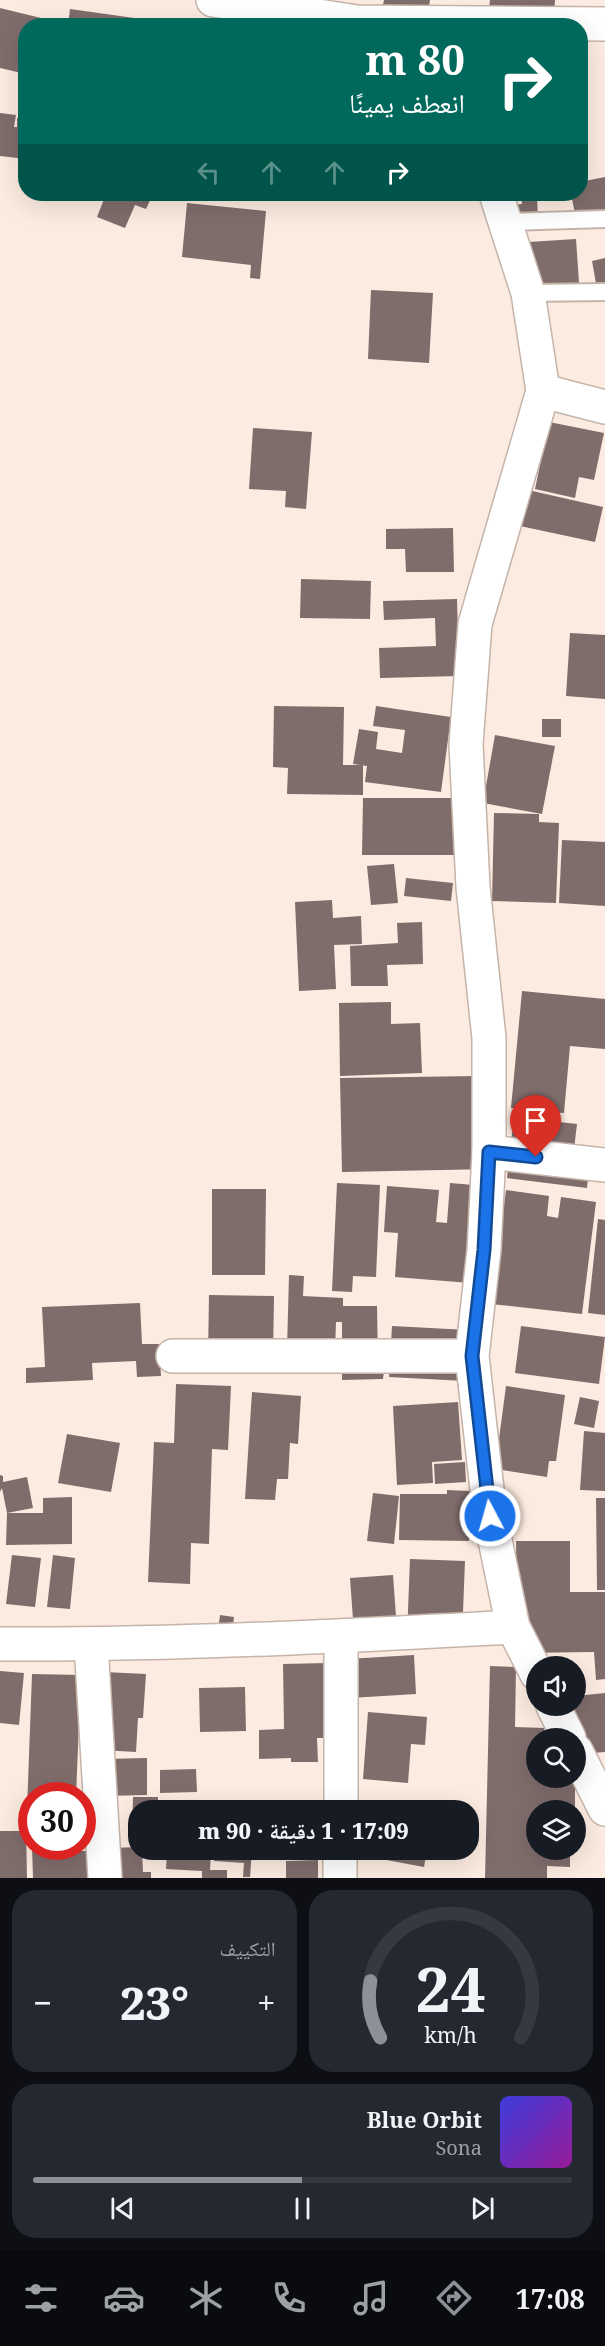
<!DOCTYPE html>
<html lang="ar">
<head>
<meta charset="utf-8">
<style>
  body { margin:0; font-family:"Noto Serif","Noto Naskh Arabic",serif; background:#242831; color:#f1f3f6; direction:rtl; height:100vh; display:flex; flex-direction:column; font-size:22px; white-space:nowrap }
  * { box-sizing:border-box; margin:0 }
  p { font-size:20px; color:#9ea1a6 }
  .icon { flex:none; width:33px; height:33px; fill:none; stroke:currentColor; stroke-width:2; stroke-linecap:round; stroke-linejoin:round }
  .map { position:relative; height:1878px; overflow:hidden; direction:ltr }
  .details { display:flex; flex-direction:column; gap:12px; padding:12px; background:#0d0f14; flex:1 }
  .details>* { flex:none }
  .guide { position:absolute; left:18px; top:18px; width:570px; height:183px; border-radius:24px; box-shadow:0 6px 24px #0002; direction:rtl; background:#00695c; color:#fff; overflow:hidden }
  .fabs { position:absolute; left:526px; top:1656px; display:grid; gap:12px }
  .fabs a { display:grid; place-items:center; width:60px; height:60px; border-radius:50%; background:#171b24; box-shadow:0 6px 24px #0002; font-size:30px }
  .speed { position:absolute; left:18px; top:1782px; display:flex; gap:12px; font-size:30px; font-weight:700; text-align:center }
  .speed>* { display:grid; place-content:center; width:78px; height:78px; border-radius:50%; background:#171b24; box-shadow:0 6px 24px #0002; line-height:1 }
  .speed .limit { border:9px solid #d22; background:#fff; color:#111 }
  .pin { position:absolute; display:grid; place-items:center; width:51px; height:51px; color:#fff; margin:-62px -26px; border-radius:50% 50% 50% 0; rotate:-45deg; box-shadow:0 0 6px #0007 }
  .pin .icon { rotate:45deg }
  .me { position:absolute; width:66px; margin:-33px; rotate:354deg; stroke-linejoin:round; filter:drop-shadow(0 0 4px #0008) }
  .turn { display:flex; align-items:center; gap:21px; height:126px; padding:0 24px; font-size:27px }
  .turn .icon { width:78px; height:78px; stroke-width:2.5 }
  .turn b { display:block; font-size:42px; line-height:51px }
  .lanes { display:flex; align-items:center; height:57px; padding:0 24px; background:#0003; justify-content:center; gap:30px; direction:ltr }
  .lanes .off { opacity:.35 }
  .big { font-size:45px; font-weight:800; line-height:1.1 }
  .details .tile { flex:1; display:flex; flex-direction:column; justify-content:center; gap:9px; min-width:0; padding:0 21px; border-radius:24px; background:#242831 }
  .details .dial { align-items:center; gap:0 }
  .dial svg { height:156px; overflow:visible; fill:none; stroke:#363941; stroke-width:7; stroke-linecap:round; text-anchor:middle }
  .dial text { fill:#f1f3f6; stroke:none }
  .song { display:flex; align-items:center; gap:18px }
  .cover { width:72px; height:72px; border-radius:9px; background:linear-gradient(135deg,hsl(240 70% 55%),hsl(300 70% 35%)) }
  .played { height:6px; border-radius:3px; background:linear-gradient(90deg,#8c9099 50%,#363941 50%) }
  .keys { display:flex; justify-content:space-around; direction:ltr }
  .heat { display:flex; justify-content:space-between; align-items:center; font-size:33px; direction:ltr }
  .details .tiles { flex:1; display:grid; gap:12px; grid-template-columns:1fr 1fr }
  .tile:last-child { grid-column:span 2 }
  .trip { position:absolute; left:128px; top:1800px; width:351px; height:60px; border-radius:24px; background:#171b24; box-shadow:0 6px 24px #0002; font-weight:800; line-height:60px; text-align:center; direction:rtl }
  .tabs { display:flex; height:96px; justify-content:space-around; align-items:center; background:#090b0e; color:#9ea1a6 }
  .tabs .icon { width:42px; height:42px }
  .tabs .on { color:#8c9099 }
  .tabs b { font-size:27px; color:#f1f3f6 }
  .map>svg:first-child { display:block }
  .building { fill:#7f6d6c }
  .lines { fill:none; stroke-linecap:round; stroke-linejoin:round }
  .lane-casing { stroke:#c4b4a9; stroke-width:20 }
  .street-casing { stroke:#c4b4a9; stroke-width:36 }
  .lane { stroke:#fff; stroke-width:16 }
  .street { stroke:#fff; stroke-width:33 }
  .route-casing { stroke:#114b97; stroke-width:15 }
  .route { stroke:#1a73e8; stroke-width:10 }
</style>
</head>
<body>
<div class="map">
<svg width="605" height="1878" viewBox="0 0 605 1878">
  <rect width="100%" height="100%" fill="#fcebe0"/>
  <g class="building">
    <path d="M384 0H430L426 25 380 20Z"/>
    <path d="M490 0H555L553 26H487Z"/>
    <path d="M0 8 45 19 43 26H26V74L0 68Z"/>
    <path d="M70 9 177 24V26H68Z"/>
    <path d="M0 113 16 115 14 127H17V118H26V159L0 156Z"/>
    <path d="M605 177V222L578 228 571 194H580V182Z"/>
    <path d="M106 194H153L146 209 135 205 125 228 97 217Z"/>
    <path d="M521 194H537L538 222 512 224 511 205 522 204Z"/>
    <path d="M187 203 266 211 260 279 250 278 251 265 182 257Z"/>
    <path d="M576 239 580 297 531 300 528 242Z"/>
    <path d="M605 258V293L598 295 592 261Z"/>
    <path d="M371 290 433 293 429 363 368 359Z"/>
    <path d="M549 422 604 433 594 480 579 477 575 498 535 489Z"/>
    <path d="M253 428 312 432 306 509 285 507 286 491 249 489Z"/>
    <path d="M528 490 603 507 595 542 520 526Z"/>
    <path d="M453 528 454 572H406L405 549H386V529Z"/>
    <path d="M301 579 371 581 370 619 300 618Z"/>
    <path d="M457 599 459 676 380 678 379 648 436 646 435 618 384 620 383 601Z"/>
    <path d="M570 633 605 635V699L566 696Z"/>
    <path d="M274 706 344 707 343 765H363V795L287 794 288 768 273 767Z"/>
    <path d="M376 706 451 717 441 792 365 782 367 766 353 764 359 729 378 732 376 749 402 753 405 730 373 726Z"/>
    <rect x="542" y="719" width="19" height="18"/>
    <path d="M495 735 555 746 542 814 483 803Z"/>
    <path d="M363 798H458V855H362Z"/>
    <path d="M494 813 539 814V822L559 823 556 903 492 901Z"/>
    <path d="M562 840 605 842V906L559 903Z"/>
    <path d="M394 864 398 903 371 905 367 866Z"/>
    <path d="M406 878 453 883 451 901 404 896Z"/>
    <path d="M332 900 333 918 361 916 362 944 334 945 336 989 299 991 295 902Z"/>
    <path d="M422 922 423 964 387 965 388 986H351L350 946 398 943 397 923Z"/>
    <path d="M522 991 605 999V1049L570 1046 564 1113 511 1108Z"/>
    <path d="M391 1002V1024L420 1023 422 1073 340 1076 339 1003Z"/>
    <path d="M477 1076 492 1169 342 1172 340 1078Z"/>
    <path d="M514 1117 577 1124 572 1166 589 1168 587 1188 507 1178Z"/>
    <path d="M337 1183 380 1185 376 1277 353 1276 352 1292 332 1291Z"/>
    <path d="M450 1183 474 1185 470 1283 395 1277 398 1233 384 1232 387 1186 439 1190 436 1222 447 1223Z"/>
    <path d="M212 1189H266L265 1275H212Z"/>
    <path d="M506 1190 549 1196 547 1216 558 1218 561 1197 596 1202 582 1314 491 1304Z"/>
    <path d="M598 1219 605 1220V1315L588 1313Z"/>
    <path d="M289 1275 304 1276 303 1296 343 1298V1306H377L378 1363 388 1342 383 1379 342 1380V1322H336L335 1351 287 1350Z"/>
    <path d="M209 1295 274 1296 273 1358 208 1357Z"/>
    <path d="M140 1303 142 1344H159L161 1376 137 1377 136 1361 92 1363 93 1380 26 1383V1368L45 1367 42 1307Z"/>
    <path d="M392 1326 468 1330 465 1381 389 1377Z"/>
    <path d="M521 1326 605 1337 599 1384 515 1373Z"/>
    <path d="M176 1384 231 1386 228 1450 212 1449 209 1544 191 1543 190 1584 148 1582 154 1442 174 1443Z"/>
    <path d="M506 1386 565 1395 556 1461H549L547 1477 495 1469Z"/>
    <path d="M252 1392 301 1396 298 1444 290 1443 288 1479H277L275 1500 245 1499Z"/>
    <path d="M580 1397 599 1401 594 1428 574 1424Z"/>
    <path d="M458 1402 462 1460 432 1462 433 1483 397 1485 393 1406Z"/>
    <path d="M584 1431 605 1433V1491L580 1490Z"/>
    <path d="M67 1434 120 1443 111 1492 58 1483Z"/>
    <path d="M465 1462 466 1482 435 1484 434 1464Z"/>
    <path d="M0 1475 3 1476V1482L27 1477 33 1508 7 1513H43V1498L72 1497V1544L6 1545 7 1513 2 1488 0 1492Z"/>
    <path d="M447 1490 470 1491 469 1541 399 1540 400 1494H447Z"/>
    <path d="M373 1493 399 1496 394 1544 367 1541Z"/>
    <path d="M596 1498H605V1590H597Z"/>
    <path d="M516 1541H570V1592H605V1679L596 1680 594 1652 518 1653Z"/>
    <path d="M12 1555 41 1558 35 1607 6 1604Z"/>
    <path d="M53 1555 75 1558 70 1609 47 1607Z"/>
    <path d="M410 1559 465 1561 462 1638 407 1636Z"/>
    <path d="M393 1575 398 1644 355 1647 350 1578Z"/>
    <path d="M220 1615 234 1617 231 1641 217 1639Z"/>
    <path d="M414 1655 416 1694 350 1698 347 1659Z"/>
    <path d="M328 1663 329 1738H317L318 1762H291V1758L259 1759V1730L284 1729 283 1664Z"/>
    <path d="M490 1666 516 1667 515 1727 544 1728V1738H537V1778H575V1810H537V1850H570V1867L547 1866V1878H485Z"/>
    <path d="M0 1671 24 1673 19 1725 0 1723Z"/>
    <path d="M104 1672 146 1674 143 1718H138L136 1752 100 1750Z"/>
    <path d="M32 1674 81 1675 76 1796H32V1810H27Z"/>
    <path d="M245 1687 246 1731 200 1732 199 1688Z"/>
    <path d="M605 1693V1752L580 1754 560 1706H576V1696Z"/>
    <path d="M368 1712 427 1717 425 1745 411 1744 408 1783 363 1779Z"/>
    <path d="M147 1758V1795L104 1796 103 1759Z"/>
    <path d="M196 1769 197 1792 160 1793V1770Z"/>
    <path d="M133 1797H158V1810H138V1830H132Z"/>
    <path d="M375 1804 403 1809V1810H373Z"/>
    <path d="M0 1831H26L27 1878H0Z"/>
    <path d="M32 1846H77V1851H87V1878H33Z"/>
    <path d="M138 1847 142 1850 143 1872H151V1878H114L112 1848Z"/>
    <path d="M167 1850H211L210 1870H227V1878H202V1871L166 1869Z"/>
    <path d="M215 1850H252L250 1877H243L244 1863 214 1861Z"/>
    <path d="M262 1850H284V1859L263 1860Z"/>
    <path d="M303 1850H321V1856H304Z"/>
    <path d="M366 1850H427L424 1867 365 1856Z"/>
    <path d="M318 1860V1878H286V1861Z"/>
  </g>
  <g class="lines">
    <defs>
      <g id="lane">
        <path d="M506 222 605 219"/>
        <path d="M528 293 605 292"/>
      </g>
      <g id="street">
        <path d="M213 0 357 22 605 24"/>
        <path d="M496 194 528 293 543 391 475 624 466 744 473 887 489 1038V1152L484 1250 472 1356 490 1516 513 1627 537 1674"/>
        <path d="M543 391 605 407"/>
        <path d="M489 1152 605 1165"/>
        <path d="M173 1356H472"/>
        <path d="M0 1644C171 1645 342 1636 513 1627"/>
        <path d="M91 1644 105 1878"/>
        <path d="M553 1706 569 1738"/>
        <path d="M576 1751 605 1809"/>
        <path d="M341 1810V1636"/>
        <path d="M340 1878V1850"/>
      </g>
    </defs>
    <use href="#lane" class="lane-casing"/>
    <use href="#street" class="street-casing"/>
    <use href="#lane" class="lane"/>
    <use href="#street" class="street"/>
  </g>
  <g class="lines">
    <defs>
      <path id="route" d="M490 1516 472 1356 484 1250 489 1152 536 1157"/>
    </defs>
    <use href="#route" class="route-casing"/>
    <use href="#route" class="route"/>
  </g>
</svg>
<div class="fabs">
<a><svg class="icon" aria-label="sound" viewBox="0 0 24 24"><path d="M4 9h4l5-4v14l-5-4H4zM17 9q2 3 0 6"/></svg></a>
<a><svg class="icon" aria-label="search" viewBox="0 0 24 24"><circle cx="10" cy="10" r="6"/><path d="M15 15l6 6"/></svg></a>
<a><svg class="icon" aria-label="layers" viewBox="0 0 24 24"><path d="M12 4l9 5-9 5-9-5zM3 14l9 5 9-5"/></svg></a>
</div>
<div class="speed"><div class="limit">30</div></div>
<div class="pin" style="left:536px;top:1157px;background:#d93025"><svg class="icon" aria-label="arrive" viewBox="0 0 24 24"><path d="M6 21V4h12l-3 4 3 4H6"/></svg></div>
<svg class="me" style="left:490px;top:1516px" viewBox="-20 -20 40 40"><circle r="17" fill="#1a73e8" stroke="#fff" stroke-width="3"/><path d="M0-11L8 9 0 5-8 9z" fill="#fff"/></svg>
<div class="trip">17:09 · 1 دقيقة · 90 m</div>
<div class="guide">
<div class="turn"><svg class="icon" aria-label="right" viewBox="0 0 24 24"><path d="M7 20v-9h11M14 6l5 5-5 5"/></svg><div><b>80 m</b>انعطف يمينًا</div></div>
<div class="lanes"><svg class="icon off" aria-label="left" viewBox="0 0 24 24"><path d="M17 20v-9H6M10 6l-5 5 5 5"/></svg><svg class="icon off" aria-label="ahead" viewBox="0 0 24 24"><path d="M12 20V5M6 11l6-6 6 6"/></svg><svg class="icon off" aria-label="ahead" viewBox="0 0 24 24"><path d="M12 20V5M6 11l6-6 6 6"/></svg><svg class="icon" aria-label="right" viewBox="0 0 24 24"><path d="M7 20v-9h11M14 6l5 5-5 5"/></svg></div>
</div>
</div>
<section class="details">
<div class="tiles">
<div class="tile dial"><svg viewBox="0 0 100 80">
<path d="M14 69A42 42 0 1 1 86 69"/>
<path d="M14 69A42 42 0 0 1 9 40" stroke="#8c9099"/>
<text x="50" y="56" font-size="32" font-weight="700">24</text>
<text x="50" y="72" font-size="11">km/h</text>
</svg></div>
<div class="tile"><p>التكييف</p>
<div class="heat"><a>−</a><b class="big">23°</b><a>+</a></div>
</div>
<div class="tile">
<div class="song"><i class="cover"></i><div><b>Blue Orbit</b><p>Sona</p></div></div>
<div class="played"></div>
<div class="keys"><svg class="icon" aria-label="previous" viewBox="0 0 24 24"><path d="M18 5L8 12l10 7zM5 5v14"/></svg><svg class="icon" aria-label="pause" viewBox="0 0 24 24"><path d="M8 5v14M16 5v14"/></svg><svg class="icon" aria-label="next" viewBox="0 0 24 24"><path d="M6 5l10 7-10 7zM19 5v14"/></svg></div>
</div>
</div>
</section>
<nav class="tabs">
<b>17:08</b>
<svg class="icon on" aria-label="directions" viewBox="0 0 24 24"><path d="M12 3l9 9-9 9-9-9zM9 14v-3h6M13 9l2 2-2 2"/></svg>
<svg class="icon" aria-label="music" viewBox="0 0 24 24"><path d="M9 18V5l10-2v13"/><circle cx="6" cy="18" r="3"/><circle cx="16" cy="16" r="3"/></svg>
<svg class="icon" aria-label="phone" viewBox="0 0 24 24"><path d="M5 4h4l2 5-3 2q2 4 5 5l2-3 5 2v4C11 20 4 13 5 4z"/></svg>
<svg class="icon" aria-label="climate" viewBox="0 0 24 24"><path d="M12 3v18M4 7l16 10M4 17L20 7"/></svg>
<svg class="icon" aria-label="car" viewBox="0 0 24 24"><path d="M5 17H2v-5l4-1 3-4h7l3 4 3 1v5h-3M9 17h6M6 11h13"/><circle cx="7" cy="17" r="2"/><circle cx="17" cy="17" r="2"/></svg>
<svg class="icon" aria-label="filters" viewBox="0 0 24 24"><path d="M4 7h16M4 17h16"/><circle cx="9" cy="7" r="2"/><circle cx="15" cy="17" r="2"/></svg>
</nav>
</body>
</html>
